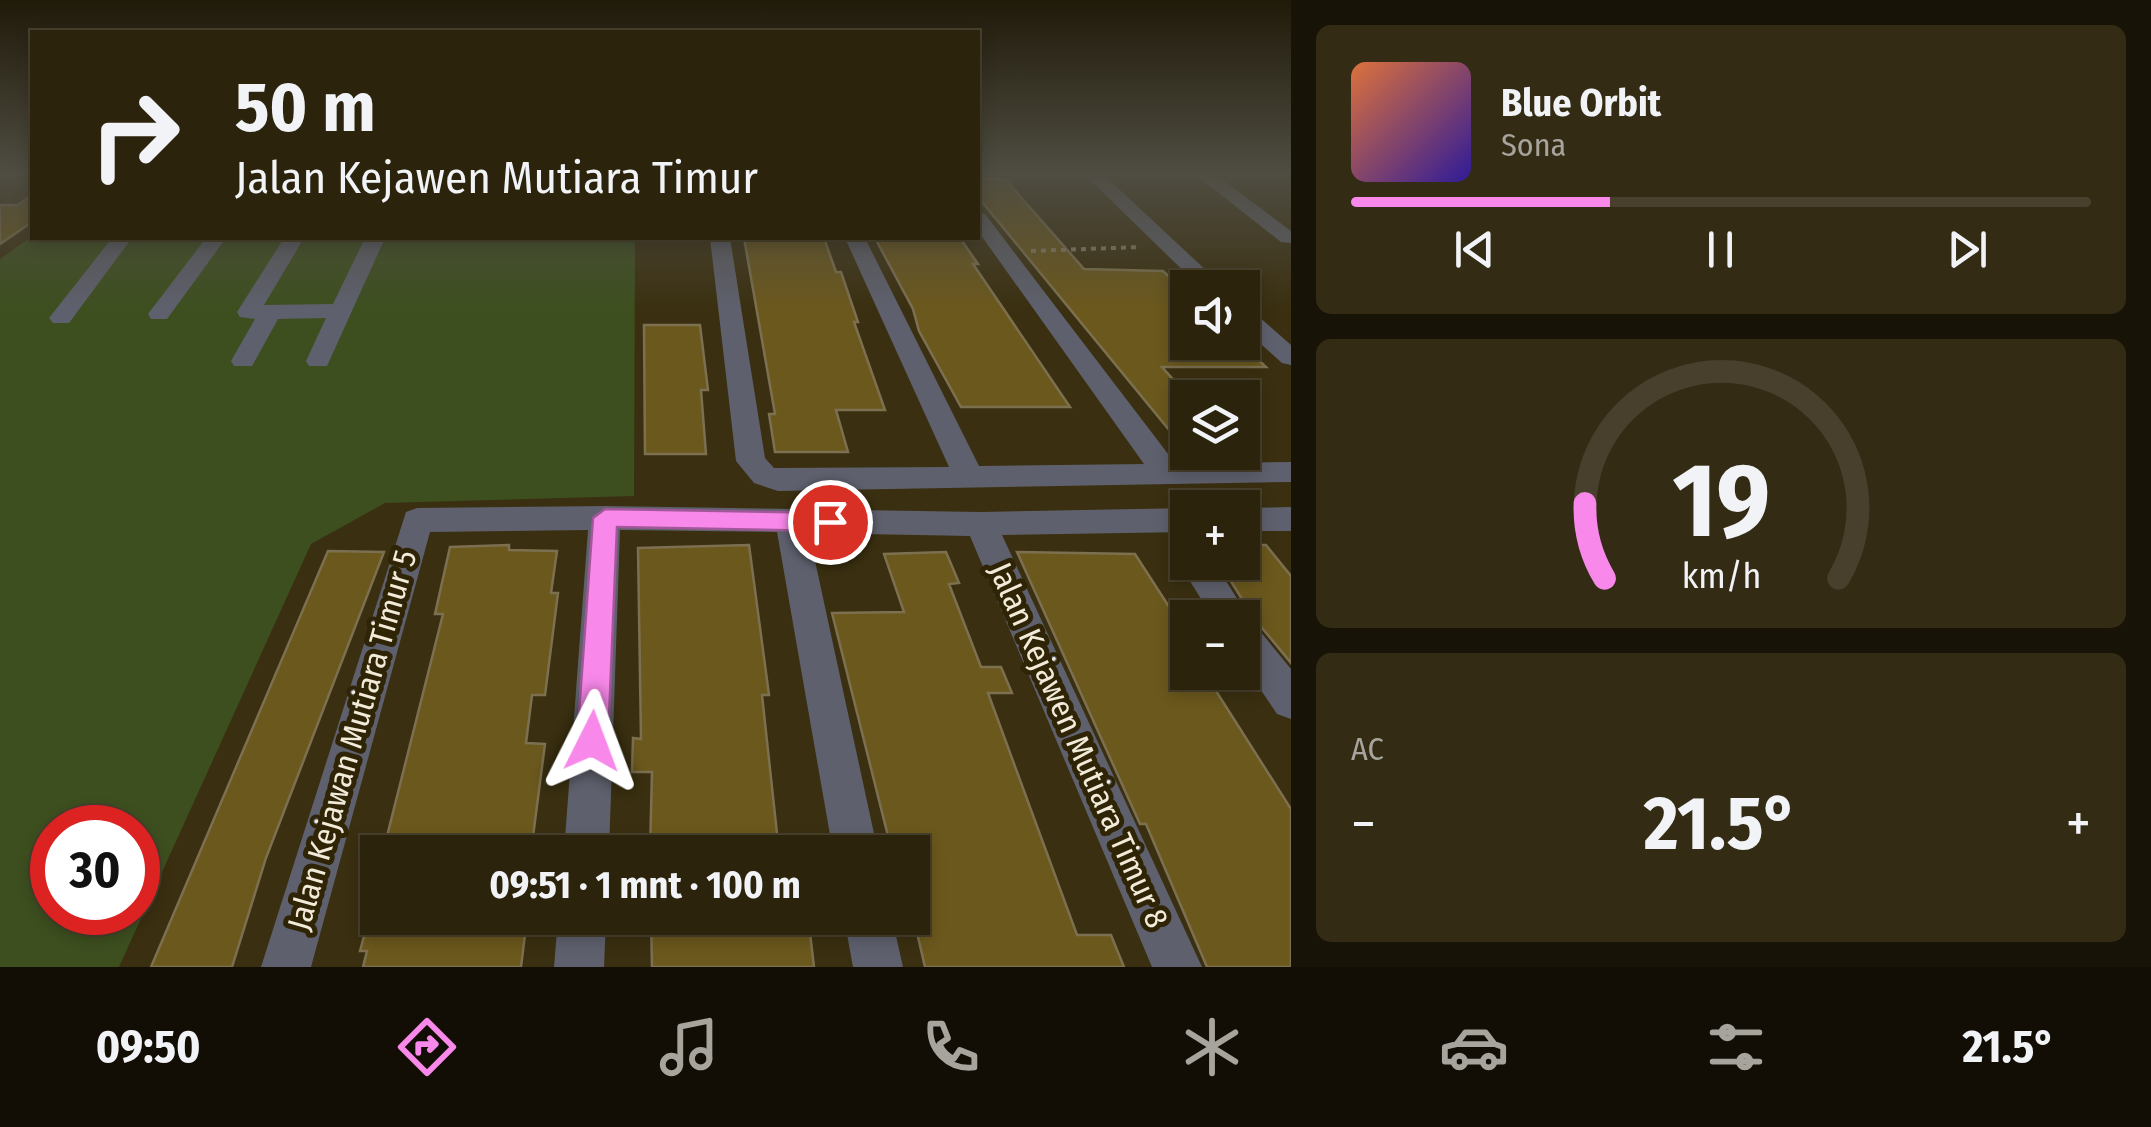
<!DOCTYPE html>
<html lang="id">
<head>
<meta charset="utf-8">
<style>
  body { margin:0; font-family:"Fira Sans Condensed",sans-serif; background:#342b15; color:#f1f3f6; height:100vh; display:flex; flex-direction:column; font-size:38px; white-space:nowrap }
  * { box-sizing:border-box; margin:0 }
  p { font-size:32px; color:#a6a49d }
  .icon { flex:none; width:55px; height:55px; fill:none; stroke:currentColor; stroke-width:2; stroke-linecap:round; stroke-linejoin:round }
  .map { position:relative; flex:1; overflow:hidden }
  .side { display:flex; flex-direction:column; gap:25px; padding:25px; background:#181307; width:860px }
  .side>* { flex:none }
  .top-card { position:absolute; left:30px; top:30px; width:950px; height:210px; border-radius:0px; box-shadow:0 5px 15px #0003,0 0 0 2px #48402d; background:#2c230c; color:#f1f3f6; overflow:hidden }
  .buttons { position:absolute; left:1170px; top:270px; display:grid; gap:20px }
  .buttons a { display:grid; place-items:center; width:90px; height:90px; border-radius:0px; background:#2c230c; box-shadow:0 5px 15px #0003,0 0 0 2px #48402d; font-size:50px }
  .speed { position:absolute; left:30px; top:805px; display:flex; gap:20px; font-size:50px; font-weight:700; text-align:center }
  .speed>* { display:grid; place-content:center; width:130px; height:130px; border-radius:50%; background:#2c230c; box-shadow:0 5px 15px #0003,0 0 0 2px #48402d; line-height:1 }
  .speed .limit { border:15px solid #d22; background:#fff; color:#111 }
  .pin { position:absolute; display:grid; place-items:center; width:85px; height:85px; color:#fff; margin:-42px; border:5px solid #fff; border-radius:50%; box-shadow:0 2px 10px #0007 }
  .me { position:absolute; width:110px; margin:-55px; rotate:3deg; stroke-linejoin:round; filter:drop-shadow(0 0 8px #0008) }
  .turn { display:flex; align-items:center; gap:35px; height:210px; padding:0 40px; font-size:45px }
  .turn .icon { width:130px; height:130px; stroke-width:2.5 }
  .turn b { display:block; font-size:70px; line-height:85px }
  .big { font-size:75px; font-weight:700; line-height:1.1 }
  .side .tile { flex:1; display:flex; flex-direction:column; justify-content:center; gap:15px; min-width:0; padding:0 35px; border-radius:15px; background:#342b15 }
  .side .dial { align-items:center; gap:0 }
  .dial svg { height:260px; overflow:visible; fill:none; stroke:#48402d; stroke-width:7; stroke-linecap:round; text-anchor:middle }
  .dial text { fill:#f1f3f6; stroke:none }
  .song { display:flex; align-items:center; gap:30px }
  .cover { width:120px; height:120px; border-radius:15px; background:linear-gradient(135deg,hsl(20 70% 55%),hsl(250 70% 35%)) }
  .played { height:10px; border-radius:5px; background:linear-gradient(90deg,#f888ea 35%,#48402d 35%) }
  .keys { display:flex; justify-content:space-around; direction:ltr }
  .heat { display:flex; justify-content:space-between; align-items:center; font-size:55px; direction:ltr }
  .trip { position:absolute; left:360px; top:835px; width:570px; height:100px; border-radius:0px; background:#2c230c; box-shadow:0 5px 15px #0003,0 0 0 2px #48402d; font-weight:700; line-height:100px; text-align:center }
  .dock { display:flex; height:160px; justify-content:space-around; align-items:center; background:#120e05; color:#a6a49d }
  .dock .icon { width:70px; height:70px }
  .dock .selected { color:#f888ea }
  .dock b { font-size:45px; color:#f1f3f6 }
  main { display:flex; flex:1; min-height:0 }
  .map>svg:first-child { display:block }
  .green { fill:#3d4f1f; fill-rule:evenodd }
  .building { fill:#6b581d; stroke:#7c7050; stroke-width:2.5 }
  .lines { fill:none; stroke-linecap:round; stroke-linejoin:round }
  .path { stroke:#887e65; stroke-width:4; stroke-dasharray:5 5; stroke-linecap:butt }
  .minor { fill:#5e606d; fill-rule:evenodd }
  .route { fill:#f888ea; stroke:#a15898; stroke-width:2.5 }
  .labels { text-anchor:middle; stroke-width:10; stroke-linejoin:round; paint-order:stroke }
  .near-street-label { font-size:32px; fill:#f2ebda; stroke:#2f2506 }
</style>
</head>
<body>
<main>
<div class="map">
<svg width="1291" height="967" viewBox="0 0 1291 967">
  <rect width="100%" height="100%" fill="#3a2f10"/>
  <path class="green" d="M32 236 635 238 634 496 385 503 311 544 119 967H0V259ZM52 828H138V912H52Z"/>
  <g class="building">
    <path d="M978 179H1005L1084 269 1163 271 1188 294V343H1241L1266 367H1162L1188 396V453L978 197Z"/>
    <path d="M32 195V222L0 244V205H18Z"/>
    <path d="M744 238H824L836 272H841L858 322H854L885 410H836L848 452H775L769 414H775Z"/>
    <path d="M875 238H960L978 264H973L1070 407H961L919 331 913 309Z"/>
    <path d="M644 325H700L708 390H701L706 454H645Z"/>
    <path d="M509 545V550L557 551 551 593H558L545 695H532L526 743 545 744 531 852H383L443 614H435L450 547Z"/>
    <path d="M749 545 769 695H762L779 852H650L652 772H632L633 738 641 739 638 548Z"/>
    <path d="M1242 545H1266L1291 576V663L1253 617 1219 562H1242Z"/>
    <path d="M328 551 384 552 266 858 232 967H151Z"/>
    <path d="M946 552 959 583 949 584 981 667H1001L1012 693H988L1077 935H1111L1124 967H925L912 911V852H892L832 613 904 612 884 554Z"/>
    <path d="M1017 552 1135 554 1188 636V672H1204L1291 809V967H1207L1146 824H1140Z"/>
    <path d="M369 918H527L521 967H363L367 951H360Z"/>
    <path d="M651 918H793L794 924H809L814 967H652Z"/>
  </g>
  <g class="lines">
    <path class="path" d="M1031 251 1140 247"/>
    <g class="minor">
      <path d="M1085 175H1104L1225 288H1201Z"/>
      <path d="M1196 175H1216L1291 231V243L1281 242Z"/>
      <path d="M978 212 985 214 1175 463 1291 462V482L778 491 754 483 736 461 710 238H730L765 458 774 468 949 467 845 238H865L979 466 1144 464 978 231Z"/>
      <path d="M112 238H132L69 323H53L49 318 53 313Z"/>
      <path d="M206 238H226L167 319H151L148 314Z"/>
      <path d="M284 238H304L264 305 333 304 365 238H385L327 366H309L306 361 326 318 278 319 252 366H234L231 361 255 319 240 317 237 312Z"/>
      <path d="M1242 307 1250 309 1291 345V365L1282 363 1242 327Z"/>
      <path d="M605 506 981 512 1188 508V532L1002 535 1202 967H1152L970 536 809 533 878 852H833L777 532 620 530 609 852H564L588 530 430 532 311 967H261L406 512 417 508Z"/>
      <path d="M1291 507V531H1242L1241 508Z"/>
      <path d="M1188 551V562H1214L1250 619 1291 669V719L1277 714 1242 662V618H1213L1178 562Z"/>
      <path d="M558 918H606L604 967H554Z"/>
      <path d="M844 918H892L903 967H853Z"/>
    </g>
  </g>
  <linearGradient id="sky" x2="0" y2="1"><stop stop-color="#201a09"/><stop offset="0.56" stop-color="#4f4d42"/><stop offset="1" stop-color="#4f4d42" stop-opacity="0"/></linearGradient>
  <rect width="1291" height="310" fill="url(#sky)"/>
  <path class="route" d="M605 509 830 513 841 522 830 531 617 527 608 741 603 751 592 756 581 751 577 741 593 518Z"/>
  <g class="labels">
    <g class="near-street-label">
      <text transform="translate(352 740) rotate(-74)" y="11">Jalan Kejawan Mutiara Timur 5</text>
      <text transform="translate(1079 745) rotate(66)" y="11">Jalan Kejawen Mutiara Timur 8</text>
    </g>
  </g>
</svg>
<div class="buttons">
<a><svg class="icon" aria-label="sound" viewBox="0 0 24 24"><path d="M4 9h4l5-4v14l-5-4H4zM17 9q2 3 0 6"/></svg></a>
<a><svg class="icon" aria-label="layers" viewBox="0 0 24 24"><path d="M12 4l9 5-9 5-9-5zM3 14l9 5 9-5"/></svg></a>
<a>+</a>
<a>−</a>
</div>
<div class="speed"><div class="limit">30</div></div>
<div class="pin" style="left:830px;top:522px;background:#d93025"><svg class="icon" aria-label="arrive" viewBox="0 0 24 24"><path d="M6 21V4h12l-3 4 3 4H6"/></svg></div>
<svg class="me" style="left:592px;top:741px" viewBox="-20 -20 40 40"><path d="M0-17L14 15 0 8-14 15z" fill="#f888ea" stroke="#fff" stroke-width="4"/></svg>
<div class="trip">09:51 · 1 mnt · 100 m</div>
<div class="top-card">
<div class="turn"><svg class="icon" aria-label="right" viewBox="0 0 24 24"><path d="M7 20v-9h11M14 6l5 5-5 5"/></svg><div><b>50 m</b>Jalan Kejawen Mutiara Timur</div></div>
</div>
</div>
<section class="side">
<div class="tile">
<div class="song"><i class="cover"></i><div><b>Blue Orbit</b><p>Sona</p></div></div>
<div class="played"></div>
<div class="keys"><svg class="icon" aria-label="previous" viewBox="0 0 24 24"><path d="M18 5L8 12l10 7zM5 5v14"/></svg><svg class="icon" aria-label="pause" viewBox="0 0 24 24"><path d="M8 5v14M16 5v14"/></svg><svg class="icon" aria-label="next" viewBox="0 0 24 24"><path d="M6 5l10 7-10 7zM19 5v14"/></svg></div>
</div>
<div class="tile dial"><svg viewBox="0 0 100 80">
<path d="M14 69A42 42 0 1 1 86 69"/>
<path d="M14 69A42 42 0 0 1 8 46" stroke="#f888ea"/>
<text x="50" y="56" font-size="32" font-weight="700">19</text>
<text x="50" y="72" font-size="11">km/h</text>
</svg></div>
<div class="tile"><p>AC</p>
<div class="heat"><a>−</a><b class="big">21.5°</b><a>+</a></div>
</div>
</section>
</main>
<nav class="dock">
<b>09:50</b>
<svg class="icon selected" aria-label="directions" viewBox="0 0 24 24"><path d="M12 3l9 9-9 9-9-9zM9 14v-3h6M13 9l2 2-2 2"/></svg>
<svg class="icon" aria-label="music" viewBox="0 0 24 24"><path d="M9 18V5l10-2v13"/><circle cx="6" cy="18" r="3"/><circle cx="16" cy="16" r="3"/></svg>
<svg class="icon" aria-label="phone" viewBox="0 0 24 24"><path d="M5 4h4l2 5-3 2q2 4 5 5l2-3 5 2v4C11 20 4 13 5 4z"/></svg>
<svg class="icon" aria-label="climate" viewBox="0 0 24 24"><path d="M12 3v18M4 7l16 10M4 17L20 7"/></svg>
<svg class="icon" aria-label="car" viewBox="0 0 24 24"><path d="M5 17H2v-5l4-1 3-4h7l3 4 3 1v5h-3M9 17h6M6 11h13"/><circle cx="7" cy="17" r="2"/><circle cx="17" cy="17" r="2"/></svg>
<svg class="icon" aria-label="filters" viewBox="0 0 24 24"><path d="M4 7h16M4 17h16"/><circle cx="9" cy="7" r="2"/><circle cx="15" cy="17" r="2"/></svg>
<b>21.5°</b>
</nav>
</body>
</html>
